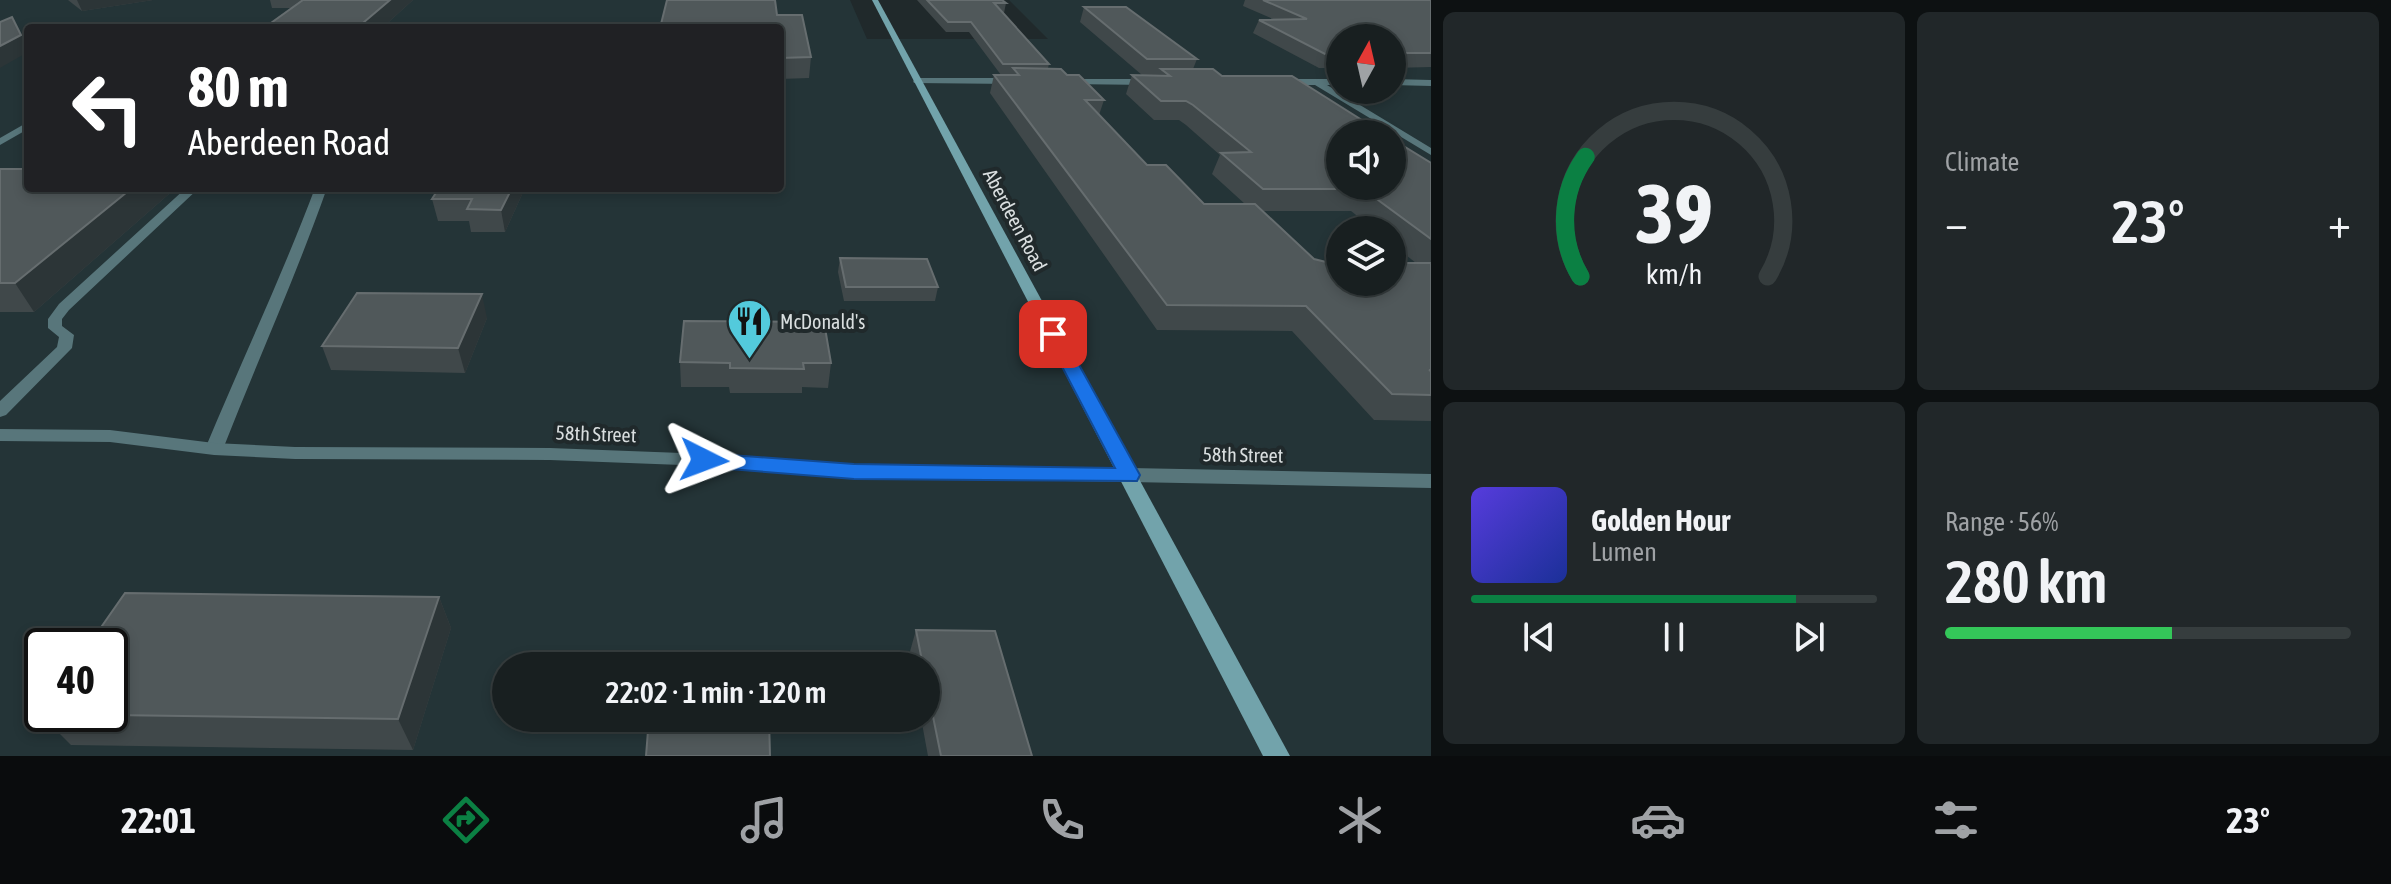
<!DOCTYPE html>
<html lang="en">
<head>
<meta charset="utf-8">
<style>
  body { margin:0; font-family:"Asap Condensed",sans-serif; background:#212729; color:#f1f3f6; height:100vh; display:flex; flex-direction:column; font-size:30px; white-space:nowrap }
  * { box-sizing:border-box; margin:0 }
  p { font-size:26px; color:#9fa2a5 }
  .icon { flex:none; width:44px; height:44px; fill:none; stroke:currentColor; stroke-width:2; stroke-linecap:round; stroke-linejoin:round }
  .map { position:relative; flex:1; overflow:hidden }
  .panel { display:flex; flex-direction:column; gap:12px; padding:12px; background:#0d1112; width:960px }
  .panel>* { flex:none }
  .top-card { position:absolute; left:24px; top:24px; width:760px; height:168px; border-radius:8px; box-shadow:0 4px 12px #0003,0 0 0 2px #363d3e; background:#202124; color:#fff; overflow:hidden }
  .needle { width:52px; rotate:8deg }
  .buttons { position:absolute; left:1326px; top:24px; display:grid; gap:16px }
  .buttons a { display:grid; place-items:center; width:80px; height:80px; border-radius:50%; background:#181f20; box-shadow:0 4px 12px #0003,0 0 0 2px #363d3e; font-size:40px }
  .speed { position:absolute; left:24px; top:628px; display:flex; gap:16px; font-size:40px; font-weight:700; text-align:center }
  .speed>* { display:grid; place-content:center; width:104px; height:104px; border-radius:50%; background:#181f20; box-shadow:0 4px 12px #0003,0 0 0 2px #363d3e; line-height:1 }
  .speed .limit { border:4px solid #111; border-radius:12px; background:#fff; color:#111 }
  .pin { position:absolute; display:grid; place-items:center; width:68px; height:68px; color:#fff; margin:-34px; border-radius:16px; box-shadow:0 4px 12px #0006 }
  .me { position:absolute; width:88px; margin:-44px; rotate:93deg; stroke-linejoin:round; filter:drop-shadow(0 0 6px #0008) }
  .turn { display:flex; align-items:center; gap:28px; height:168px; padding:0 32px; font-size:36px }
  .turn .icon { width:104px; height:104px; stroke-width:2.5 }
  .turn b { display:block; font-size:56px; line-height:68px }
  .big { font-size:60px; font-weight:600; line-height:1.1 }
  .panel .card { flex:1; display:flex; flex-direction:column; justify-content:center; gap:12px; min-width:0; padding:0 28px; border-radius:12px; background:#212729 }
  .panel .dial { align-items:center; gap:0 }
  .dial svg { height:208px; overflow:visible; fill:none; stroke:#363d3e; stroke-width:7; stroke-linecap:round; text-anchor:middle }
  .dial text { fill:#f1f3f6; stroke:none }
  .song { display:flex; align-items:center; gap:24px }
  .cover { width:96px; height:96px; border-radius:12px; background:linear-gradient(135deg,hsl(250 70% 55%),hsl(230 70% 35%)) }
  .played { height:8px; border-radius:4px; background:linear-gradient(90deg,#0b8043 80%,#363d3e 80%) }
  .keys { display:flex; justify-content:space-around; direction:ltr }
  .heat { display:flex; justify-content:space-between; align-items:center; font-size:44px; direction:ltr }
  .charge { height:12px; border-radius:6px; background:linear-gradient(90deg,#34c759 56%,#363d3e 0) }
  .panel .tiles { flex:1; display:grid; gap:12px; grid-template-columns:repeat(2,1fr) }
  .trip { position:absolute; left:492px; top:652px; width:448px; height:80px; border-radius:40px; background:#181f20; box-shadow:0 4px 12px #0003,0 0 0 2px #363d3e; font-weight:600; line-height:80px; text-align:center }
  .menu { display:flex; height:128px; justify-content:space-around; align-items:center; background:#0a0c0d; color:#9fa2a5 }
  .menu .icon { width:56px; height:56px }
  .menu .on { color:#0b8043 }
  .menu b { font-size:36px; color:#f1f3f6 }
  main { display:flex; flex:1; min-height:0 }
  .map>svg:first-child { display:block }
  .built { fill:#243437; fill-rule:evenodd }
  .lines { fill:none; stroke-linecap:round; stroke-linejoin:round }
  .service { fill:#58767b; fill-rule:evenodd }
  .minor { fill:#58767b; fill-rule:evenodd }
  .tertiary { fill:#58767b; fill-rule:evenodd }
  .secondary { fill:#72a3ab; fill-rule:evenodd }
  .wall { fill:#40484a; fill-rule:evenodd }
  .shaded-wall { fill:#2c3537 }
  .building { fill:#50585a; stroke:#666d6f; stroke-width:2 }
  .route { fill:#1a73e8; stroke:#114b97; stroke-width:2 }
  .labels { text-anchor:middle; stroke-width:8; stroke-linejoin:round; paint-order:stroke }
  .street-label { font-size:20px; fill:#d9dedf; stroke:#20292b }
  .poi-label { font-size:20px; fill:#d9dedf; stroke:#20292b; text-anchor:start }
</style>
</head>
<body>
<main>
<div class="map">
<svg width="1431" height="756" viewBox="0 0 1431 756">
  <rect width="100%" height="100%" fill="#20292b"/>
  <path class="built" d="M0 0H850L867 39H1048L1009 0H1431V756H0ZM28 28H780V188H28ZM1340 38H1392V90H1340ZM1340 134H1392V186H1340ZM1340 230H1392V282H1340ZM42 646H110V714H42ZM506 666H926V718H506Z"/>
  <g class="lines">
    <g class="service">
      <path d="M186 188H199L69 310 62 319V326L74 335 72 348 6 415 0 417V401L57 347 59 337 48 328V319L59 304Z"/>
      <path d="M315 188H327C296 276 257 362 223 449L220 453H208L205 449C241 362 282 276 315 188Z"/>
    </g>
    <g class="minor">
      <path d="M917 78H1014L1018 81 1014 84 914 83 913 81Z"/>
      <path d="M1063 79H1150L1154 82 1150 85 1066 84 1062 81Z"/>
      <path d="M1340 79V85H1327L1431 148V155L1315 85H1282L1278 82 1282 79Z"/>
      <path d="M1392 79 1431 80V86L1392 85Z"/>
      <path d="M28 122V129L0 145V138Z"/>
      <path d="M1130 468 1431 474V488L1130 482 1124 480 1121 475 1124 470Z"/>
    </g>
    <path class="tertiary" d="M0 429 110 430 214 443 295 447 550 448 734 455 854 464 1130 468 1136 470 1139 475 1136 480 1130 482 854 478 734 467 550 460 295 459 214 455 110 442 0 441Z"/>
    <path class="secondary" d="M872 0H878L1290 756H1263Z"/>
  </g>
  <g class="wall">
    <path d="M68 0H153L82 11Z"/>
    <path d="M270 0H413L382 28 292 8H272Z"/>
    <path d="M917 0H1002L1006 3 1004 13H1002L1049 64 1048 68 1067 75 1104 100 1099 115 1147 165 1204 204H1245L1212 174 1220 155 1186 125 1179 120H1154L1126 94 1132 75H1142L1080 22 1084 7 1197 59 1193 69 1222 76 1431 163V421L1374 420 1292 331 1157 330 990 93 994 75H1001L969 32H946ZM1262 211H1351L1375 230H1392V244L1416 263 1326 262 1314 259Z"/>
    <path d="M1245 0H1431V67L1392 68V38H1340V68H1319L1253 33 1259 20 1273 19 1243 6Z"/>
    <path d="M777 15 811 57 809 78 780 79V28Z"/>
    <path d="M0 169 28 188H166L169 194 34 312H0Z"/>
    <path d="M439 188H525L505 232H471L469 221H438L432 199Z"/>
    <path d="M840 258 938 287 935 301H844L838 272Z"/>
    <path d="M487 318 465 373 331 370 322 346Z"/>
    <path d="M680 362 831 363 828 388 802 387V393H730L729 387H681Z"/>
    <path d="M439 597 451 628 413 750 71 745 40 714Z"/>
    <path d="M916 630 1032 756H928L921 718H926V666H911L909 655Z"/>
  </g>
  <g class="shaded-wall">
    <path d="M77 0H153L82 11Z"/>
    <path d="M390 0H413L382 28H357Z"/>
    <path d="M21 35 28 48V52L0 68V46Z"/>
    <path d="M132 188H166L169 194 34 312 15 283Z"/>
    <path d="M512 188H525L505 232 501 210Z"/>
    <path d="M482 294 487 318 465 373 458 348Z"/>
    <path d="M439 597 451 628 413 750 398 719Z"/>
  </g>
  <g class="building">
    <path d="M303 0H390L357 28H264Z"/>
    <path d="M667 0H775L777 15H802L811 57 780 58V28H660Z"/>
    <path d="M927 0H1002L1006 3H994L1049 64H1003L971 22H948Z"/>
    <path d="M1263 0H1431V53H1392V38H1340V54H1325L1259 20 1307 19Z"/>
    <path d="M1084 7H1126L1197 59H1147Z"/>
    <path d="M12 17 21 35 0 46V22Z"/>
    <path d="M1013 68 1061 69 1067 75H1079L1104 100H1085L1147 165H1166L1204 204H1255L1314 259 1326 262H1340V282H1392V263H1431V370H1429L1431 371V395L1392 394 1306 306 1167 305 994 75H1019Z"/>
    <path d="M1161 69H1213L1222 76H1292L1384 134H1340V186H1392V139L1431 163V239L1363 189H1263L1221 153 1251 152 1193 105 1186 101H1161L1132 75 1170 76Z"/>
    <path d="M0 169H28V188H132L15 283H0Z"/>
    <path d="M439 188H512L501 210 467 209 472 199H432Z"/>
    <path d="M840 258 927 259 938 287H846Z"/>
    <path d="M357 293 482 294 458 348 322 346Z"/>
    <path d="M684 321 824 322 831 363H803L804 369 730 368V363L680 362Z"/>
    <path d="M125 593 439 597 398 719 40 714 42 712V714H110V646H88Z"/>
    <path d="M916 630 995 631 1032 756H941L926 682V666H923Z"/>
    <path d="M655 659 767 662V666H654Z"/>
    <path d="M649 718H769L770 756H646Z"/>
  </g>
  <path class="route" d="M1053 329 1062 334 1140 475 1137 481 854 479 704 467 697 465 694 460 697 455 704 453 854 464 1115 468 1045 334Z"/>
  <defs>
    <symbol id="restaurant-pin" viewBox="-11 -11 22 30"><path d="M0 17L-7.5 6A9.5 9.5 0 1 1 7.5 6Z" fill="#53cadc" stroke="#20292b"/><path d="M-5-6h1v4h1v-4h1v4h1v-4h1v5L-1.5 .5V6h-2V.5L-5-1ZM5-6V6H3V1.5H1.5Q1.5-4 5-6Z" fill="#111"/></symbol>
  </defs>
  <g fill-rule="evenodd">
    <use href="#restaurant-pin" x="724" y="296" width="51" height="69"/>
  </g>
  <g class="labels">
    <g class="street-label">
      <text transform="translate(1015 220) rotate(62)" y="7">Aberdeen Road</text>
      <text transform="translate(596 434) rotate(2)" y="7">58th Street</text>
      <text transform="translate(1243 455) rotate(1)" y="7">58th Street</text>
    </g>
    <g class="poi-label">
      <text x="780" y="329">McDonald's</text>
    </g>
  </g>
</svg>
<div class="buttons">
<a><svg class="needle" viewBox="-14 -14 28 28"><path d="M0-13l5 13h-10z" fill="#e53935"/><path d="M0 13l5-13h-10z" fill="#9fa2a5"/></svg></a>
<a><svg class="icon" aria-label="sound" viewBox="0 0 24 24"><path d="M4 9h4l5-4v14l-5-4H4zM17 9q2 3 0 6"/></svg></a>
<a><svg class="icon" aria-label="layers" viewBox="0 0 24 24"><path d="M12 4l9 5-9 5-9-5zM3 14l9 5 9-5"/></svg></a>
</div>
<div class="speed"><div class="limit">40</div></div>
<div class="pin" style="left:1053px;top:334px;background:#d93025"><svg class="icon" aria-label="arrive" viewBox="0 0 24 24"><path d="M6 21V4h12l-3 4 3 4H6"/></svg></div>
<svg class="me" style="left:704px;top:460px" viewBox="-20 -20 40 40"><path d="M0-17L14 15 0 8-14 15z" fill="#1a73e8" stroke="#fff" stroke-width="4"/></svg>
<div class="trip">22:02 · 1 min · 120 m</div>
<div class="top-card">
<div class="turn"><svg class="icon" aria-label="left" viewBox="0 0 24 24"><path d="M17 20v-9H6M10 6l-5 5 5 5"/></svg><div><b>80 m</b>Aberdeen Road</div></div>
</div>
</div>
<section class="panel">
<div class="tiles">
<div class="card dial"><svg viewBox="0 0 100 80">
<path d="M14 69A42 42 0 1 1 86 69"/>
<path d="M14 69A42 42 0 0 1 16 23" stroke="#0b8043"/>
<text x="50" y="56" font-size="32" font-weight="700">39</text>
<text x="50" y="72" font-size="11">km/h</text>
</svg></div>
<div class="card"><p>Climate</p>
<div class="heat"><a>−</a><b class="big">23°</b><a>+</a></div>
</div>
<div class="card">
<div class="song"><i class="cover"></i><div><b>Golden Hour</b><p>Lumen</p></div></div>
<div class="played"></div>
<div class="keys"><svg class="icon" aria-label="previous" viewBox="0 0 24 24"><path d="M18 5L8 12l10 7zM5 5v14"/></svg><svg class="icon" aria-label="pause" viewBox="0 0 24 24"><path d="M8 5v14M16 5v14"/></svg><svg class="icon" aria-label="next" viewBox="0 0 24 24"><path d="M6 5l10 7-10 7zM19 5v14"/></svg></div>
</div>
<div class="card"><p>Range · 56%</p><b class="big">280 km</b><div class="charge"></div></div>
</div>
</section>
</main>
<nav class="menu">
<b>22:01</b>
<svg class="icon on" aria-label="directions" viewBox="0 0 24 24"><path d="M12 3l9 9-9 9-9-9zM9 14v-3h6M13 9l2 2-2 2"/></svg>
<svg class="icon" aria-label="music" viewBox="0 0 24 24"><path d="M9 18V5l10-2v13"/><circle cx="6" cy="18" r="3"/><circle cx="16" cy="16" r="3"/></svg>
<svg class="icon" aria-label="phone" viewBox="0 0 24 24"><path d="M5 4h4l2 5-3 2q2 4 5 5l2-3 5 2v4C11 20 4 13 5 4z"/></svg>
<svg class="icon" aria-label="climate" viewBox="0 0 24 24"><path d="M12 3v18M4 7l16 10M4 17L20 7"/></svg>
<svg class="icon" aria-label="car" viewBox="0 0 24 24"><path d="M5 17H2v-5l4-1 3-4h7l3 4 3 1v5h-3M9 17h6M6 11h13"/><circle cx="7" cy="17" r="2"/><circle cx="17" cy="17" r="2"/></svg>
<svg class="icon" aria-label="filters" viewBox="0 0 24 24"><path d="M4 7h16M4 17h16"/><circle cx="9" cy="7" r="2"/><circle cx="15" cy="17" r="2"/></svg>
<b>23°</b>
</nav>
</body>
</html>
